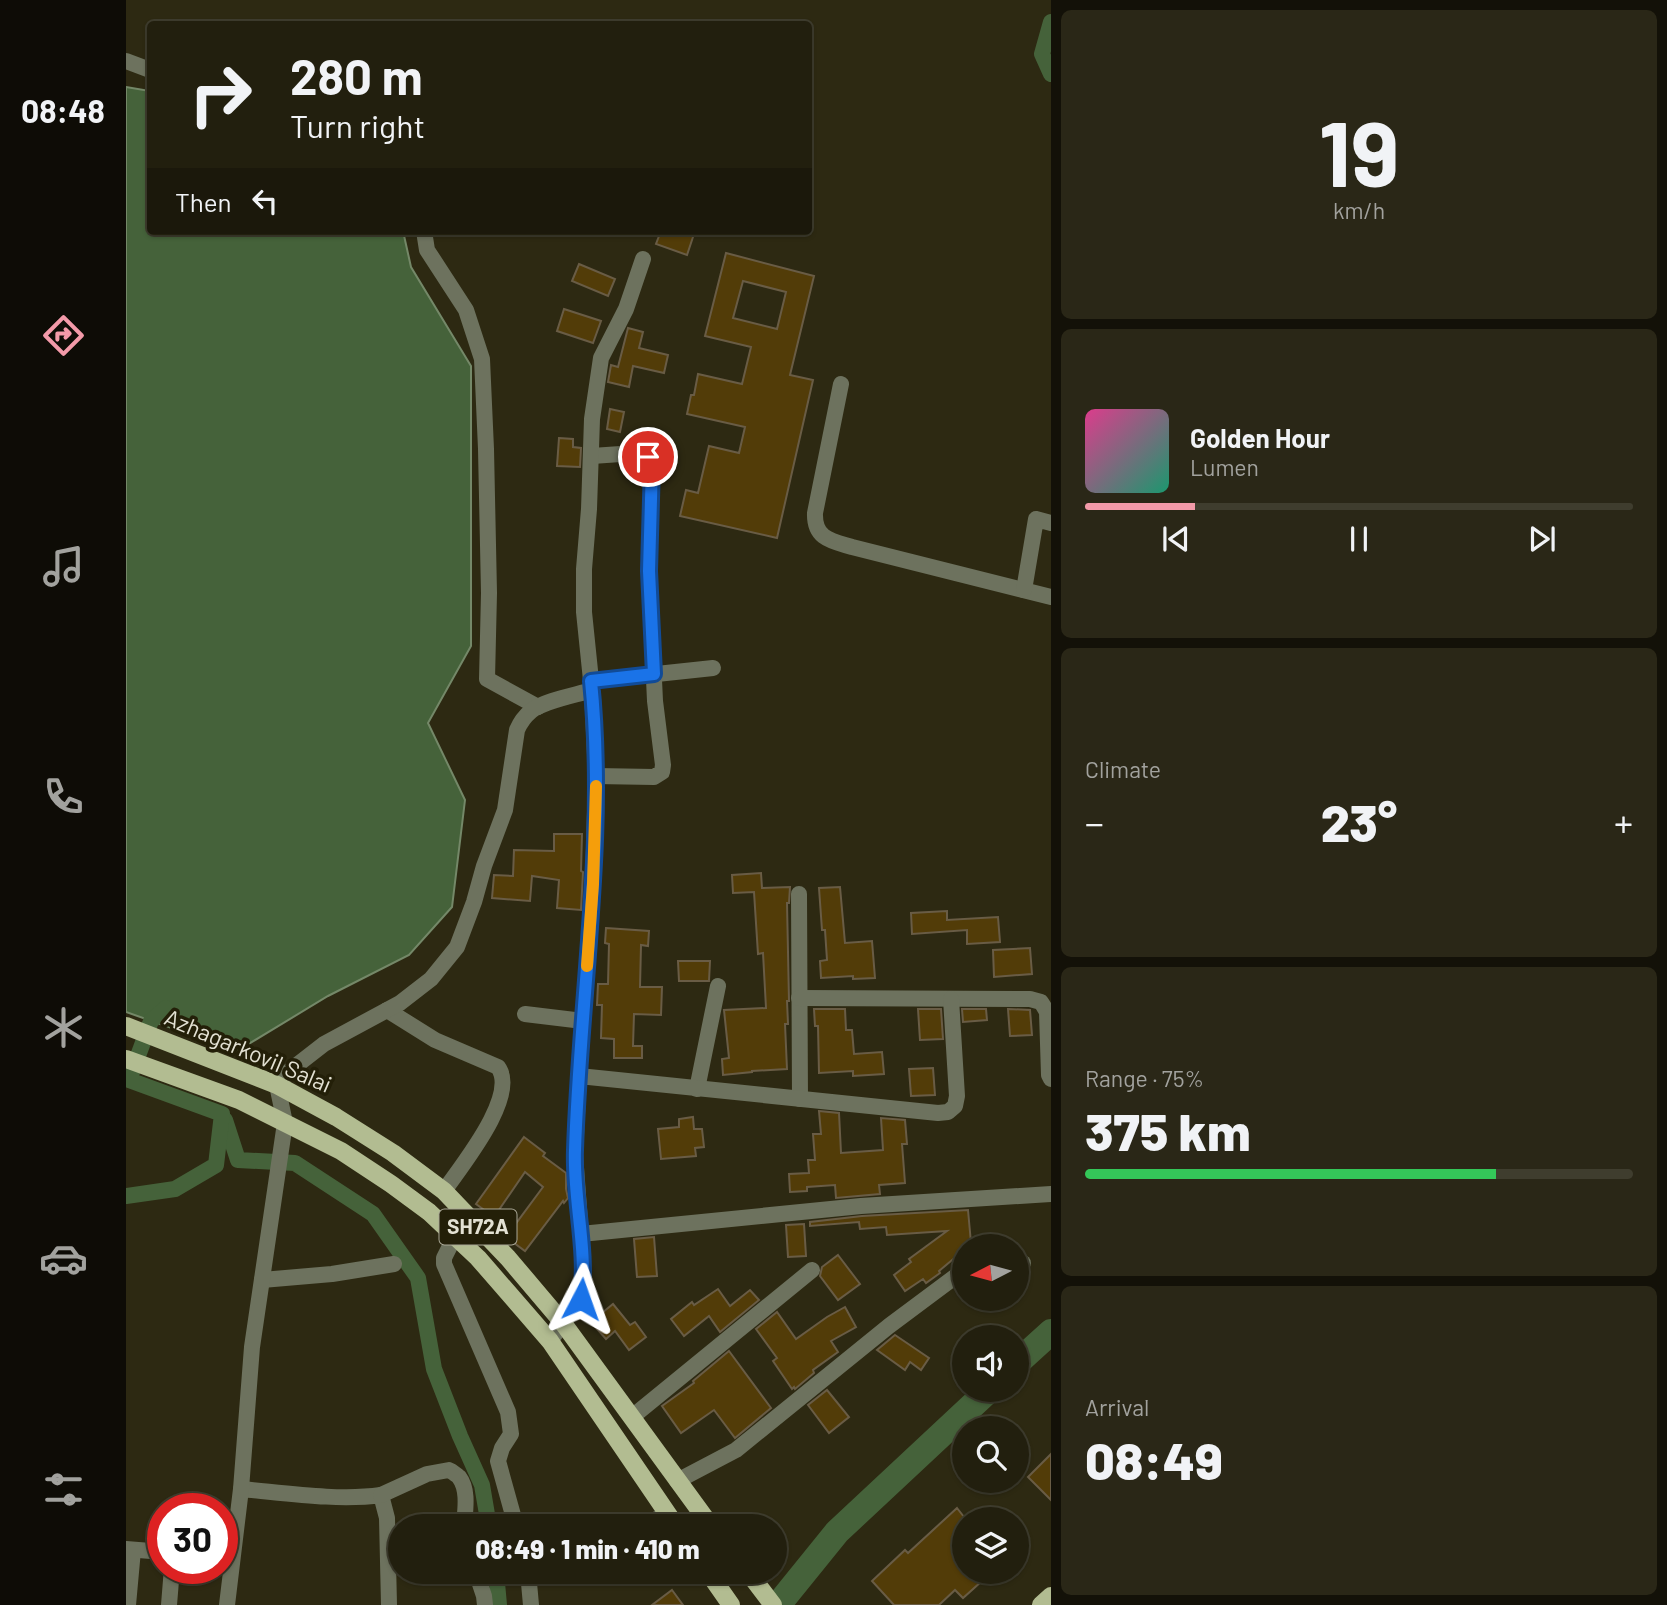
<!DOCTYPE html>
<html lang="en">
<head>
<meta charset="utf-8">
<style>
  body { margin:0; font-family:Barlow,sans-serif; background:#2a2717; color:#f1f3f6; height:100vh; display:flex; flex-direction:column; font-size:26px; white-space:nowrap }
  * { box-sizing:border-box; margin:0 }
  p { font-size:23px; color:#a2a29e }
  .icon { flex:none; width:38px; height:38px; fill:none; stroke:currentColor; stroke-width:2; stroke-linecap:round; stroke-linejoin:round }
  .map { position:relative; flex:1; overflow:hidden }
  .side { display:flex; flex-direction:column; gap:10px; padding:10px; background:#131108; width:616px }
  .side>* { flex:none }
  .hud { position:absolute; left:21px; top:21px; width:665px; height:214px; border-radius:7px; box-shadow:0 2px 5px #0004,0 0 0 2px #3f3d2e; background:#221f0e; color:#f1f3f6; overflow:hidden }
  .needle { width:46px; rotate:264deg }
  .buttons { position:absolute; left:826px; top:1234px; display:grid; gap:14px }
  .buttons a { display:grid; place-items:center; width:77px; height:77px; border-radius:50%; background:#221f0e; box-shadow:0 2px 5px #0004,0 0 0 2px #3f3d2e; font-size:35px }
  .speed { position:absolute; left:21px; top:1493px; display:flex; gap:14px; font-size:35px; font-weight:700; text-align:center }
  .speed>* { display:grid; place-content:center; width:91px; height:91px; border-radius:50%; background:#221f0e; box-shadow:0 2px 5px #0004,0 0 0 2px #3f3d2e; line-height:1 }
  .speed .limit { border:10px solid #d22; background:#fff; color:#111 }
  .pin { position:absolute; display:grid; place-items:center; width:60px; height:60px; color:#fff; margin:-30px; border:4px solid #fff; border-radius:50%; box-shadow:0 2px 7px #0007 }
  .me { position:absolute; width:77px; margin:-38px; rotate:4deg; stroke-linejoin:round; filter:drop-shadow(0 0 5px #0008) }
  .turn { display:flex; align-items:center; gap:24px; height:147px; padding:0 28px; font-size:32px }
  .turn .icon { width:91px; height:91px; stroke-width:2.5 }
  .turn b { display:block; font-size:49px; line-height:60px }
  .then { display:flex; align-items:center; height:66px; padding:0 28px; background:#0003; gap:14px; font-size:26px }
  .big { font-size:52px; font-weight:800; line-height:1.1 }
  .side .widget { flex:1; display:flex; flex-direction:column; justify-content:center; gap:10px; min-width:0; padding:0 24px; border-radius:10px; background:#2a2717 }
  .side .dial { align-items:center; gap:0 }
  .dial b { font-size:91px; line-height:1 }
  .song { display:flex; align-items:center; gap:21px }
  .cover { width:84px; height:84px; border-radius:10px; background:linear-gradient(135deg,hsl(330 70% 55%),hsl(160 70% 35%)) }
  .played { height:7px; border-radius:4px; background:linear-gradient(90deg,#f39aa9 20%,#3f3d2e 20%) }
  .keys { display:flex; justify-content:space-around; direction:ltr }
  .heat { display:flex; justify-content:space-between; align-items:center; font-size:38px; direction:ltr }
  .charge { height:10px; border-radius:5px; background:linear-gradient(90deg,#34c759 75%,#3f3d2e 0) }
  .trip { position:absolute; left:262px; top:1514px; width:399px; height:70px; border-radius:35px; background:#221f0e; box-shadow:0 2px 5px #0004,0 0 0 2px #3f3d2e; font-weight:800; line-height:70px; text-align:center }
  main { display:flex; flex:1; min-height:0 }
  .tabs { display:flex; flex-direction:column; width:126px; justify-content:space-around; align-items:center; background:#0e0c06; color:#a2a29e }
  .tabs .icon { width:49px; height:49px }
  .tabs .current { color:#f39aa9 }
  .tabs b { font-size:32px; color:#f1f3f6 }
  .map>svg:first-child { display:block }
  .water { fill:#45623a; stroke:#748868; stroke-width:2 }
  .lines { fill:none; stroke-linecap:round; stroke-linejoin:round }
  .canal { stroke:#45623a; stroke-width:16 }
  .river { stroke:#45623a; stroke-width:26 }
  .building { fill:#523c08; stroke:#695c45; stroke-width:2; fill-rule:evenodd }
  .minor { stroke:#6d725e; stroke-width:16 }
  .major { stroke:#b2bc91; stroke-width:18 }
  .route-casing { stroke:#114b97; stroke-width:18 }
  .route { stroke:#1a73e8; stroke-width:12 }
  .slow { stroke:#f59e0b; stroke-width:12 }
  .labels { text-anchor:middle; stroke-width:7; stroke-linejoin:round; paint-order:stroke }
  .shield { fill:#231f08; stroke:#a9a796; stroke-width:2 }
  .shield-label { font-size:21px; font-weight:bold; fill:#e3e1d3 }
  .street-label { font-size:23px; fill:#e3e1d3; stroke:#231f08 }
</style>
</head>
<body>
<main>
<nav class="tabs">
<b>08:48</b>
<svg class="icon current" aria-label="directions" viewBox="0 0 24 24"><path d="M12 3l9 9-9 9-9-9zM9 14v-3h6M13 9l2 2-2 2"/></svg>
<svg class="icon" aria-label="music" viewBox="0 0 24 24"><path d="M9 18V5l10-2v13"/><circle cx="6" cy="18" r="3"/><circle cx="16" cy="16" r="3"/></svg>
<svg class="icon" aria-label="phone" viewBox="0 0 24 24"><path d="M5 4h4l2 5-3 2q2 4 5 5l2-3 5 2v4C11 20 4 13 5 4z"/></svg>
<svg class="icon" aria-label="climate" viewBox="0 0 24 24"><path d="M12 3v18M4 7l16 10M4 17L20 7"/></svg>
<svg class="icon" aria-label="car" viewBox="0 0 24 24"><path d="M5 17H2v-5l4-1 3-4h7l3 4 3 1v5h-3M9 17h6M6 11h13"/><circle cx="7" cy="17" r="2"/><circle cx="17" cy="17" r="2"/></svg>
<svg class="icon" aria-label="filters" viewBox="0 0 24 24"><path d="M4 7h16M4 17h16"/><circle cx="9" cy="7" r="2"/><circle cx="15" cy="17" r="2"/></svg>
</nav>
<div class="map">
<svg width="925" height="1605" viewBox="0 0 925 1605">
  <rect width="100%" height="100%" fill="#2d2912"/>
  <path class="water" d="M0 87 24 91V231H277L285 267 345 366V646L302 723 339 800 326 907 283 955 202 996 111 1051 0 1012Z"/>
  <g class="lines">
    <g class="canal">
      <path d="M925 22 916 54 925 74"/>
      <path d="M99 1120 112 1160 169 1163 247 1214 292 1278 308 1369 334 1436 356 1485 363 1526"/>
      <path d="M0 1196 49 1189 90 1165 96 1114 3 1080 25 1021 40 1008"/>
      <path d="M370 1572 373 1605"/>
    </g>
    <g class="river">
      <path d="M891 1363 925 1332"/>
      <path d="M652 1605 711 1532 863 1390"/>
    </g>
  </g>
  <g class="building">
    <path d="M535 231H559L568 234 561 255 530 244Z"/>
    <path d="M600 253 688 276 664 375 687 380 651 538 554 516 560 490 572 493 583 446 613 453 619 427 561 414 565 395H568L572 374 616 384 625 347 579 336ZM617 281 660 292 651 329 607 318Z"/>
    <path d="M453 264 489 279 482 296 446 281Z"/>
    <path d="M438 309 475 321 467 343 431 331Z"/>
    <path d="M502 328 517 332 513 348 542 355 538 373 507 366 503 387 482 382 485 365 492 367Z"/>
    <path d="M484 409 498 412 494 432 481 429Z"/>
    <path d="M433 438 447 439V447L455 448 454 467 431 466Z"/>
    <path d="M428 834H456L455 871 457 872 455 910 431 908 433 880 406 876 404 901 366 898 368 875 387 876 388 850 428 851Z"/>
    <path d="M635 873 636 888 664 887 663 903H661L663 1001H661L662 1024H659L661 1069 626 1071V1072L597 1075 596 1059 603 1058 598 1010 640 1008 637 953 632 954 628 892 607 893 606 875Z"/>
    <path d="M714 887 719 943 746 941 749 978 727 979V976L695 978 694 961 701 960 699 930H696L693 888Z"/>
    <path d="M821 911V920L872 917 874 942 841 944V930L786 934 785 913Z"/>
    <path d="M480 928 523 931 522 946 515 945 514 987H536L535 1015 508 1014 507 1046H516V1058H488V1039L475 1038 476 1005H471L472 984H482L483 944 479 943Z"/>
    <path d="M904 948 906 974 868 977 867 950Z"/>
    <path d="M552 961H584L583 981H553Z"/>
    <path d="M688 1009H719L720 1030H726L728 1054 756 1052 758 1074 727 1076V1071L693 1073 692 1026H689Z"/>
    <path d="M792 1009H815L817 1039 794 1040Z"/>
    <path d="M836 1009H860L861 1020 837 1022Z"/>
    <path d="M882 1009 904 1010 906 1035 884 1036Z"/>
    <path d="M807 1068 809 1095 785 1096 783 1069Z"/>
    <path d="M693 1111 713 1113 715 1153 757 1150 755 1118 779 1120 781 1144H776L779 1183 753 1185 754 1194 710 1198 709 1185 681 1187V1191L664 1192 663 1174 683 1173 682 1160H689L687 1134H695Z"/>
    <path d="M567 1117 568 1129H576L578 1147 569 1148 570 1156 535 1159 532 1129 553 1127V1119Z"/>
    <path d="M398 1137 419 1153 417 1156 440 1173V1189L442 1198 438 1203 437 1201 399 1251 380 1237 417 1187 399 1172 368 1217 350 1204Z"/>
    <path d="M842 1210 845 1243 844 1245 838 1246V1250L813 1271 814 1273 800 1283 797 1279 779 1291 768 1275 785 1262 783 1259 821 1231 761 1235 760 1227 734 1229 733 1222 684 1226V1222L736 1216Z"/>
    <path d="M678 1224 680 1256 662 1257 660 1225Z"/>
    <path d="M528 1237 531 1276 511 1277 508 1239Z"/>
    <path d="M712 1255 734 1284 712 1300 694 1276 696 1267Z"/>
    <path d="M592 1289 604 1306 624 1290 633 1300 594 1332 583 1316 558 1336 545 1319 566 1302 568 1305Z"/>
    <path d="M487 1304 504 1325 509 1322 520 1337 503 1350 489 1331 480 1339 465 1322Z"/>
    <path d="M719 1307 730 1327 705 1341 712 1352 687 1370 688 1373 669 1389 668 1387 666 1389 647 1361 651 1358 630 1329 651 1312 670 1339 701 1317Z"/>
    <path d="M769 1335 803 1358 795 1370 784 1362 779 1370 751 1350Z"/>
    <path d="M603 1351 645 1408 609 1438 588 1410 555 1433 536 1406 568 1383 567 1381Z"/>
    <path d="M701 1390 723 1417 703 1433 682 1405Z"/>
    <path d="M925 1454V1500L902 1477Z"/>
    <path d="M831 1508 838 1517V1572H866L837 1598 829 1590 813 1605H768L746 1581 779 1550 782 1553Z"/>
    <path d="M546 1590 557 1605H526Z"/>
  </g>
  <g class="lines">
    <g class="minor">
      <path d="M0 61 24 70"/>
      <path d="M298 231 301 250 340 310 356 359 360 449 363 593 361 679 412 707"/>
      <path d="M715 384 689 513C688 539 706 541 726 547L925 597"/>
      <path d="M466 456 509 453 522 457 526 464 523 571 529 701 537 765 536 772 528 777 470 776"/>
      <path d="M898 590 910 519 925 523"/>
      <path d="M465 681 587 668"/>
      <path d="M673 894 674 1099"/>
      <path d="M673 998 904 999 915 1002 921 1012 923 1075 925 1079"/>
      <path d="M261 1010 309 1040 372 1067C393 1096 335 1166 318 1191"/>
      <path d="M399 1014 457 1021"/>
      <path d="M453 1076 467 884 470 776 466 690 458 612V569L463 509 466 419 475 358 500 309 517 259"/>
      <path d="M571 1089 592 986"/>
      <path d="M455 1234 735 1206 925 1194"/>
      <path d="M329 1236 318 1258V1264L382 1412 385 1434 376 1448 372 1461 390 1526"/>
      <path d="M891 1263H897"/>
      <path d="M136 1280 206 1274 268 1264"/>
      <path d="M424 1341 455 1299 458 1276 449 1154 453 1076 812 1113 822 1112 829 1106 831 1096 825 999"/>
      <path d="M506 1417 686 1270"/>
      <path d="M551 1481 610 1450 763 1326 838 1270"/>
      <path d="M115 1489C160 1493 212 1501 255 1495L261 1518 263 1605"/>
      <path d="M255 1495 301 1474 323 1470C324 1470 332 1476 333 1477 343 1490 339 1511 338 1526"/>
      <path d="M514 1526 542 1514"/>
      <path d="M0 1549 37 1552"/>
      <path d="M350 1572 358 1596 359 1605"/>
      <path d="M402 1572 405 1605"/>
      <path d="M2 1605 7 1550"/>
      <path d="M43 1605 46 1568"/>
      <path d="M101 1605 115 1489 126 1347 159 1123 151 1085 162 1072 198 1044 274 1003 305 979 331 947 348 902 358 866 379 810 391 730C394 723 399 716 405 711 417 701 450 695 466 690"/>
    </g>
    <g class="major">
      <path d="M0 1026 151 1085 210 1117 267 1153 318 1191 382 1258 437 1323 585 1526"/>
      <path d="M0 1059 113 1100 215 1151 265 1184 303 1212 352 1258 424 1341 550 1526"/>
      <path d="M582 1572 605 1605"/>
      <path d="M622 1572 647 1605"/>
      <path d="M915 1605 925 1596"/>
    </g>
  </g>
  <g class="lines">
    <defs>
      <path id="route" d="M455 1299C462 1249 447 1200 449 1150 454 994 481 838 465 681L528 674 523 571 526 464 522 457"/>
    </defs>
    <use href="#route" class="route-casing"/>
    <use href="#route" class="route"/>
    <path class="slow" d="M461 966 467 884 470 786"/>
  </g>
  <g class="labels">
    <rect class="shield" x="313.5" y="1209.5" width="77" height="35" rx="5"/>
    <g class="shield-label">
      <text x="352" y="1234">SH72A</text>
    </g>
    <g class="street-label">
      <text transform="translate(122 1051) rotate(23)" y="8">Azhagarkovil Salai</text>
    </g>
  </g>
</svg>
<div class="buttons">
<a><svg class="needle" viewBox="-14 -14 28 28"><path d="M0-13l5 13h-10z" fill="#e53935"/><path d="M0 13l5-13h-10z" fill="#a2a29e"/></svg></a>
<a><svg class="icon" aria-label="sound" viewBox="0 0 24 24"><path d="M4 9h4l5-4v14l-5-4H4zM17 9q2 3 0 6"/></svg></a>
<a><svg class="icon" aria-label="search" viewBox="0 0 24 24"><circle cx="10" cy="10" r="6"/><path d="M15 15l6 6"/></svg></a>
<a><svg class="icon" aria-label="layers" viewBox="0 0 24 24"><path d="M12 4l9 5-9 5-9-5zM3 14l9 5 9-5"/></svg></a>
</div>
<div class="speed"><div class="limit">30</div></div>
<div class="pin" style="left:522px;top:457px;background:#d93025"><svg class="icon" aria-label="arrive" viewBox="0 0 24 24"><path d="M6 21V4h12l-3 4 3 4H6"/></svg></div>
<svg class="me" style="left:455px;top:1299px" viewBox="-20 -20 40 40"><path d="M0-17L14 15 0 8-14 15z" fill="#1a73e8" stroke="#fff" stroke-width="4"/></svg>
<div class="trip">08:49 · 1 min · 410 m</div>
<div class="hud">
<div class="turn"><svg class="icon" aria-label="right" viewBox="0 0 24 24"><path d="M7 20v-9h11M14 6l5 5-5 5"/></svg><div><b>280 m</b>Turn right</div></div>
<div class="then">Then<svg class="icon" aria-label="left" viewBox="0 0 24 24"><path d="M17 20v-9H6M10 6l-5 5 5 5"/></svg></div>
</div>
</div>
<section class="side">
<div class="widget dial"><b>19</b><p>km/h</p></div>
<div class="widget">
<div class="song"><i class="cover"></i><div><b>Golden Hour</b><p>Lumen</p></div></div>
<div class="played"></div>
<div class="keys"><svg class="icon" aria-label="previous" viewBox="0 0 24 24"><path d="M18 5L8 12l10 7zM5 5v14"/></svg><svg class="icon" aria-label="pause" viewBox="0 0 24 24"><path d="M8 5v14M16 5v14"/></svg><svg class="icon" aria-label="next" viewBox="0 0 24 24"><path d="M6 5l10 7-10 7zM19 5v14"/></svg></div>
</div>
<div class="widget"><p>Climate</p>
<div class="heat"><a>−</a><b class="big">23°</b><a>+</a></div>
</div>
<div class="widget"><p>Range · 75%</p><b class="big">375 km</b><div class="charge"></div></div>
<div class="widget"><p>Arrival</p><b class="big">08:49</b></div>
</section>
</main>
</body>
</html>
